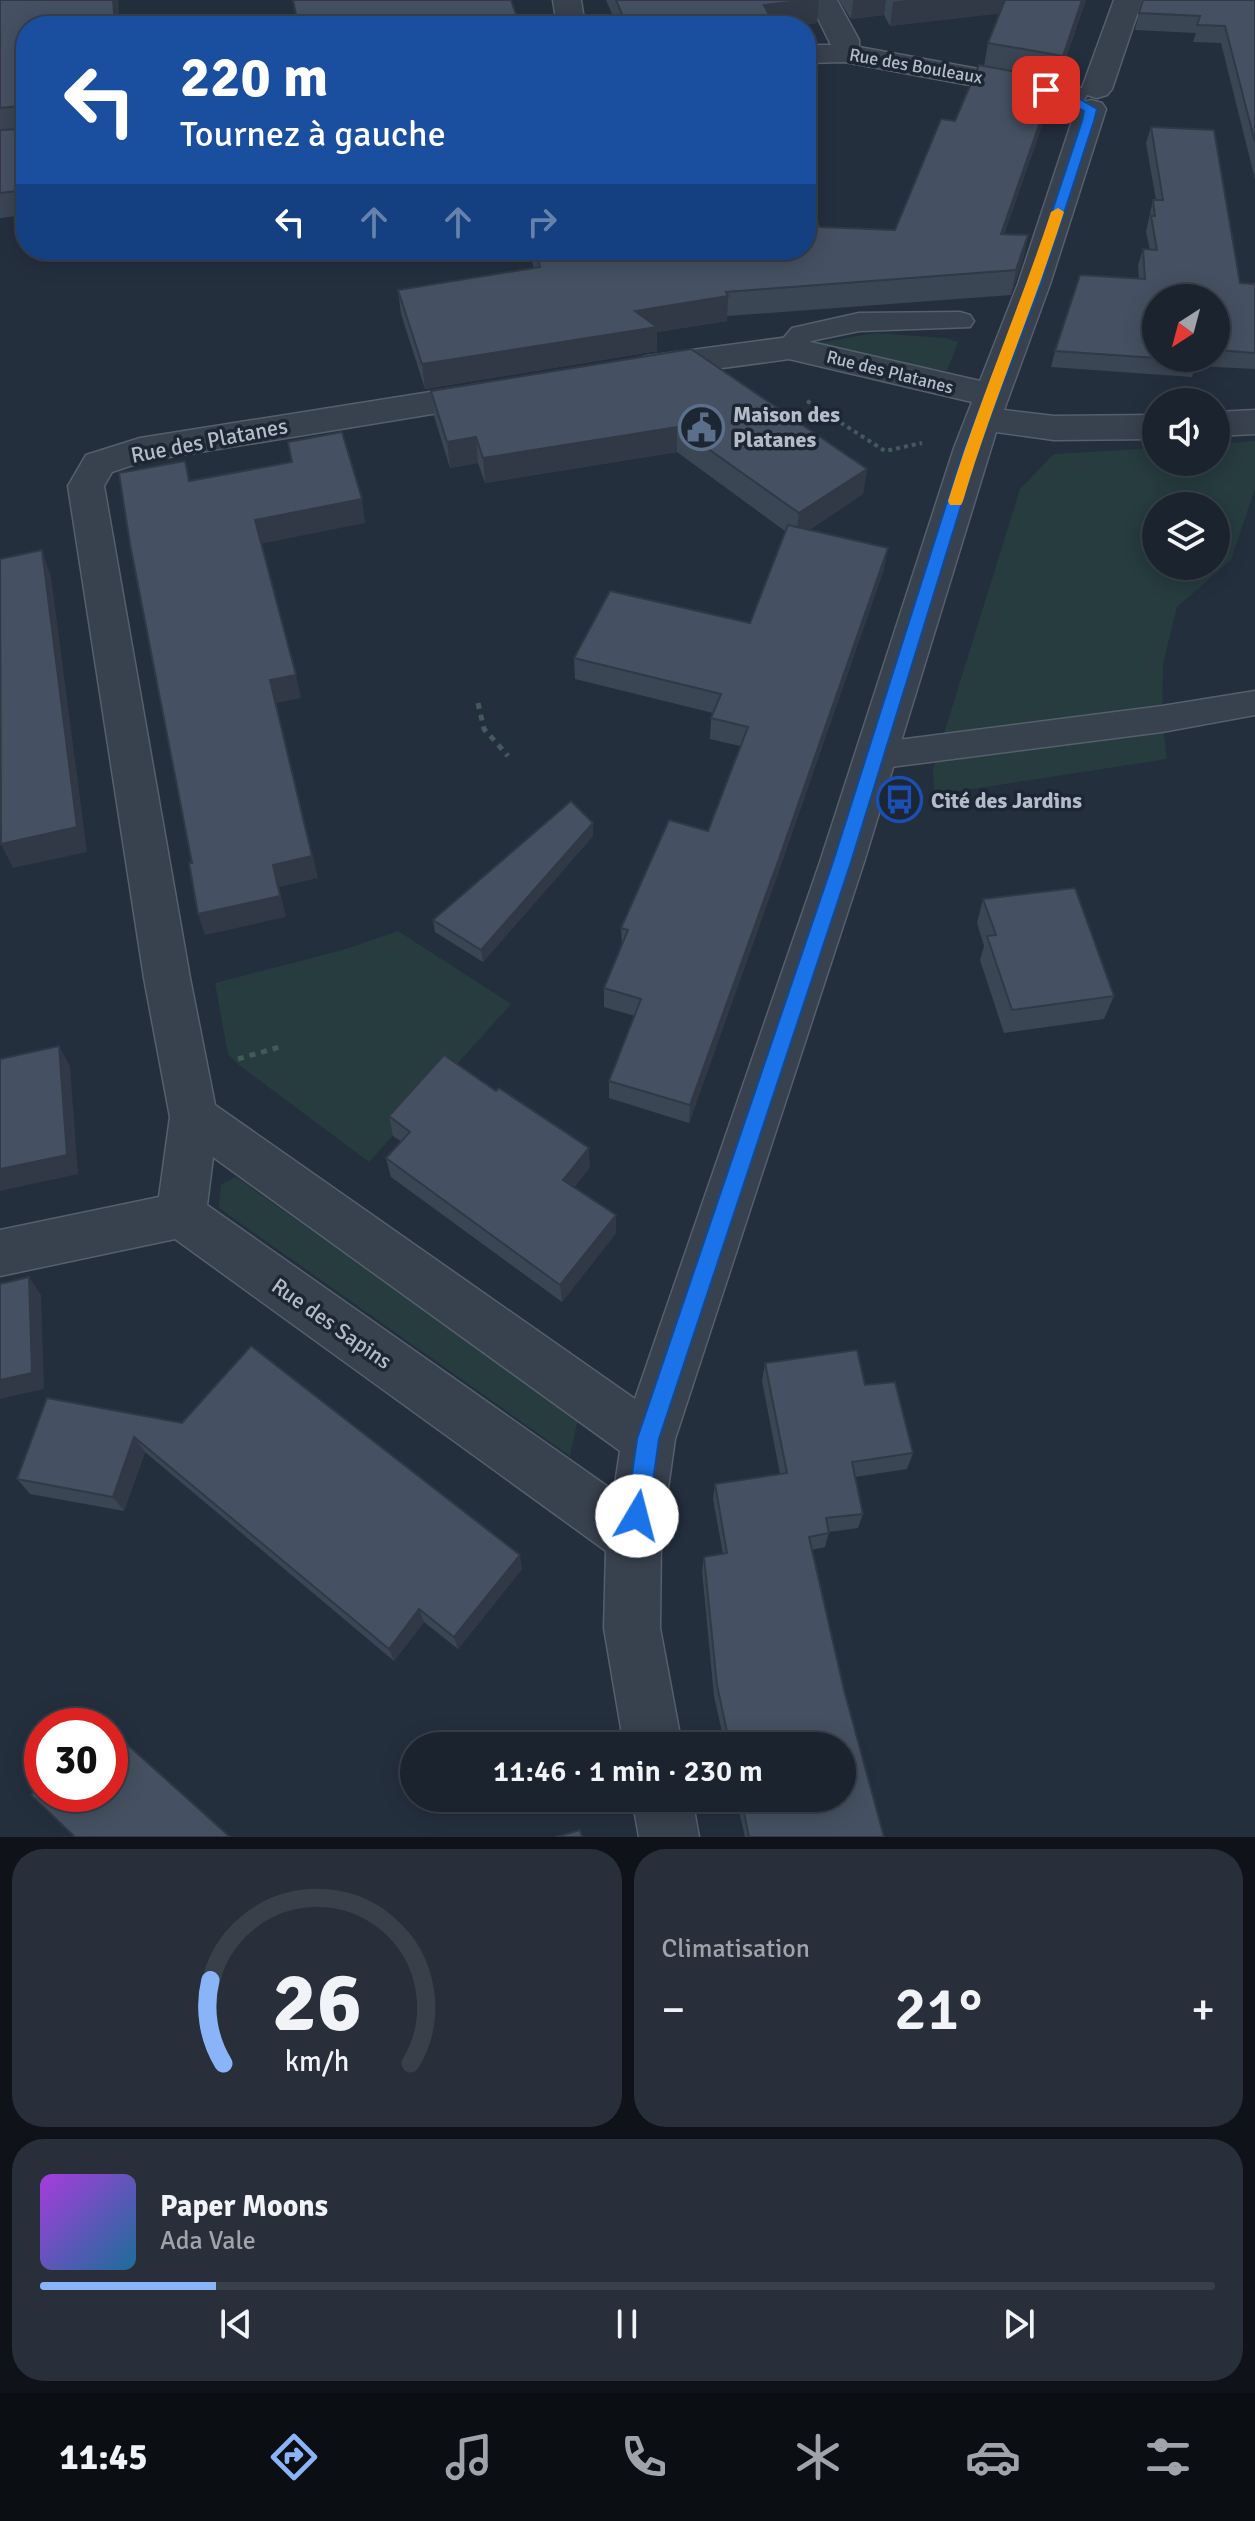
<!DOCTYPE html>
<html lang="fr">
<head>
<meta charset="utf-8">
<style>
  body { margin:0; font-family:Signika,sans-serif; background:#282f3a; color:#f1f3f6; height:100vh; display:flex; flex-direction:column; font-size:30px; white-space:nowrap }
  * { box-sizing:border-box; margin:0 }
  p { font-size:26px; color:#a0a4aa }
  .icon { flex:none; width:44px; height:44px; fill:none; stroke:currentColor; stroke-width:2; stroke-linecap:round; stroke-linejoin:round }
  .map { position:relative; height:1837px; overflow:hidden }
  .details { display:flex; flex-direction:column; gap:12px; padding:12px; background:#0f1319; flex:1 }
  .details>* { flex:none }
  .banner { position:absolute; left:16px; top:16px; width:800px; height:244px; border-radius:32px; box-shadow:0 4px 20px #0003,0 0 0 2px #39404a; background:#1a4fa0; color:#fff; overflow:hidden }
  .needle { width:52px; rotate:216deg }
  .fabs { position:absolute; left:1142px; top:284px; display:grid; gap:16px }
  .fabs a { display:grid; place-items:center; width:88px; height:88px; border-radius:50%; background:#1b232e; box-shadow:0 4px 20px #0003,0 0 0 2px #39404a; font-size:40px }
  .speed { position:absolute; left:24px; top:1708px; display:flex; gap:16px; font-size:40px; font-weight:700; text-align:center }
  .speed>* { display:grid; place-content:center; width:104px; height:104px; border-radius:50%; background:#1b232e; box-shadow:0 4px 20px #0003,0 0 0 2px #39404a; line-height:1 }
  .speed .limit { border:12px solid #d22; background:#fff; color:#111 }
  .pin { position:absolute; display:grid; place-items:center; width:68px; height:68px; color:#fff; margin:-34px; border-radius:16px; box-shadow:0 4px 12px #0006 }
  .me { position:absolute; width:88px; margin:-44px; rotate:8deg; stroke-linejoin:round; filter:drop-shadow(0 0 6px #0008) }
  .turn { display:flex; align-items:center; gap:28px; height:168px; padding:0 32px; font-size:36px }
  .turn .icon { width:104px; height:104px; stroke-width:2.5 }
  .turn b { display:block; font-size:56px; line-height:68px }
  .lanes { display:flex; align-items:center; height:76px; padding:0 32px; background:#0003; justify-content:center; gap:40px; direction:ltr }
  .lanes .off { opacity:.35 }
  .big { font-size:60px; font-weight:600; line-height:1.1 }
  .details .card { flex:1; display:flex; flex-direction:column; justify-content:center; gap:12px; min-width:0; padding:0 28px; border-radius:32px; background:#282f3a }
  .details .dial { align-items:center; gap:0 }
  .dial svg { height:208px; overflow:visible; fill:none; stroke:#39404a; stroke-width:7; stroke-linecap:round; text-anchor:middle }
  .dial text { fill:#f1f3f6; stroke:none }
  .song { display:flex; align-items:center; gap:24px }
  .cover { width:96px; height:96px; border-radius:12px; background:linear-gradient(135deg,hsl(280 70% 55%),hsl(200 70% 35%)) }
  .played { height:8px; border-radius:4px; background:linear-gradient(90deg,#8ab4f8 15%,#39404a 15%) }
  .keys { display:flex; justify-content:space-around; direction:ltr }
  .heat { display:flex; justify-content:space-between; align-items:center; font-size:44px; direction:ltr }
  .details .tiles { flex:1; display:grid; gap:12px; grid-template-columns:1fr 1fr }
  .card:last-child { grid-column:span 2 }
  .trip { position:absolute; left:400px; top:1732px; width:456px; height:80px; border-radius:40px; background:#1b232e; box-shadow:0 4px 20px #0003,0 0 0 2px #39404a; font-weight:600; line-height:80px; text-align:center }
  .tab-bar { display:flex; height:128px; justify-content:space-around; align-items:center; background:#0b0e12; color:#a0a4aa }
  .tab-bar .icon { width:56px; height:56px }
  .tab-bar .active { color:#8ab4f8 }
  .tab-bar b { font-size:36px; color:#f1f3f6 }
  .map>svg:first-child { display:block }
  .green { fill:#263c3f; fill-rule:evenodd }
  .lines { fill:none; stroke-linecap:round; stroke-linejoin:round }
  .lane-casing { stroke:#565f6c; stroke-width:3 }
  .street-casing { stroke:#565f6c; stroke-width:3 }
  .path-far1 { stroke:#44595c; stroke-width:4; stroke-dasharray:4 4; stroke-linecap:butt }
  .path { stroke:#44595c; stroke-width:5; stroke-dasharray:6 6; stroke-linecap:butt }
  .lane { fill:#38414e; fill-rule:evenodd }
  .street { fill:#38414e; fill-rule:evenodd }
  .wall { fill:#3b4654; fill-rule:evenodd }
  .shaded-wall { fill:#303945 }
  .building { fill:#455162; stroke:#303945; stroke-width:2 }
  .route { fill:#1a73e8; stroke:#114b97; stroke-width:2 }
  .slow { fill:#f59e0b }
  .labels { text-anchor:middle; stroke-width:7; stroke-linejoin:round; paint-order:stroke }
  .far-street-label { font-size:18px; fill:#b4bcc9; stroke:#1d2633 }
  .poi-label { font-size:22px; font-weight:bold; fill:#b4bcc9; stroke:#1d2633; text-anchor:start }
  .street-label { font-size:22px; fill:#b4bcc9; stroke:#1d2633 }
</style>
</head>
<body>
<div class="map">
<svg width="1255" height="1837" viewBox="0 0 1255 1837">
  <rect width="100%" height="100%" fill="#242f3e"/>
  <g class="green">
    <path d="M875 333 945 338 958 342 947 371 890 363 813 344Z"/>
    <path d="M1255 441V489L1231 560 1177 607 1163 664 1162 719 1167 759 934 795 933 769 1020 489 1054 454 1156 448V462H1216V444ZM1156 506H1216V566H1156Z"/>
    <path d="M398 931 511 1004 369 1162 239 1065 228 1054 215 983 346 949Z"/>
    <path d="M236 1177 578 1418 570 1456 219 1208 221 1185Z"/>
  </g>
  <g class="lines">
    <defs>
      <g id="lane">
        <path d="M960 312 970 315 974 321 970 327 859 331 811 341 799 354 789 357 779 354 775 348 792 328 859 313Z"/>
        <path d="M1255 691V715L1162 732 875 769 863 765 858 756 863 747 875 743 1162 706Z"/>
      </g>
      <g id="street">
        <path d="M553 0H581L585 26H557Z"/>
        <path d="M809 0H837L859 40V47L1082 88 1114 0H1142L1112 89 1107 95 1097 98 1087 95 1083 101 1073 104 845 62 806 63V45H831Z"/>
        <path d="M1091 100 1102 103 1106 109 1050 284 1004 410 1054 416 1156 415V439L1054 440 996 432 864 862 675 1439 661 1538 660 1628 682 1746H624L604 1628 606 1551 175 1239 0 1276V1230L159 1197 170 1117 144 978 68 486 86 455 140 438 493 382 505 385 510 393 505 401 493 404 145 461 112 472 104 486 190 978 215 1105 635 1399 820 862 954 448 972 402 789 359 648 378 636 375 631 367 636 359 648 356 789 337 980 381 1018 284 1076 109 1080 103ZM213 1157 620 1451 614 1491 207 1205Z"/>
        <path d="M1255 410V434L1216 436V412Z"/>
        <path d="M632 1798H692L699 1837H639Z"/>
      </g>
    </defs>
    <use href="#lane" class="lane-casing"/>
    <use href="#street" class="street-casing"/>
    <path class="path-far1" d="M807 401 885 451 922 443"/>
    <g class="path">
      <path d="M478 703 484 729 508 756"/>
      <path d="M238 1059 283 1046"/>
    </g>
    <use href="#lane" class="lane"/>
    <use href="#street" class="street"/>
  </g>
  <g class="wall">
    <path d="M0 0H118L119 26H26V215L0 218Z"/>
    <path d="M606 0H819L817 23 788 26H617Z"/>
    <path d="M839 0H1086L1058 80H1055L1050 103 1004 234 1028 235 1023 259 1011 295 727 316V321L657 332V351L425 389 401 314 398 290 534 268 528 250H806L820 227 895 230 955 121 984 66 988 43 999 13 890 26 884 15 851 19Z"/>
    <path d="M1255 0V179L1221 43 1193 42 1196 33 1135 30 1139 13Z"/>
    <path d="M806 88 816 107 813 132 806 130Z"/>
    <path d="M1151 127 1240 283 1255 284V369L1195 366 1192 377 1051 367 1055 351 1139 279 1138 265 1143 249 1150 250 1146 232 1153 200H1156L1146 143ZM1216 298V358H1156Z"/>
    <path d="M691 349 867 469 863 494 809 530 884 569 777 876 689 1123 609 1098V1081L635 1016 604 1007V988L622 945 621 928 708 831 740 746 710 739 711 718 713 713 575 679 574 658 750 623 785 531 677 452 485 483 478 463 450 468 434 416 431 391Z"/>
    <path d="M593 823V836L483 962 435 932 433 920Z"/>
    <path d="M983 899 1114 996 1104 1019 1004 1033 980 960 984 946 977 923Z"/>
    <path d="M389 1116 590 1167 574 1187 616 1233 562 1302 391 1177 386 1158 402 1142 393 1136Z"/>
    <path d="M765 1363 865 1385 913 1453 907 1469 855 1477 863 1514 858 1528 829 1532 825 1547 812 1550 844 1690 884 1837H745L736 1798H842V1746H725L714 1696 702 1571 704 1557 723 1554 713 1499 715 1484 780 1474 762 1381Z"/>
    <path d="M47 1398 522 1569 458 1649 424 1622 394 1661 145 1452 124 1511 30 1494 17 1479Z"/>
  </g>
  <g class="shaded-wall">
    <path d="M113 0H118L119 26H115Z"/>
    <path d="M806 0H819L817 23 788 26H763L764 5Z"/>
    <path d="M853 0H886L884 15 851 19Z"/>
    <path d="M907 0H1007L1005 13 890 26 893 2Z"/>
    <path d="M1082 0H1086L1058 80 1063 56Z"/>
    <path d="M1055 79 1050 103 996 258 1001 234Z"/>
    <path d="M1028 235 1023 259 1011 295 1016 270Z"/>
    <path d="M728 296 727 321 657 332V351L425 389 422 364 635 311Z"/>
    <path d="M677 427V452L485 483 483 458Z"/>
    <path d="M476 437 478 463 450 468 447 442Z"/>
    <path d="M867 469 863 494 796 538 799 513Z"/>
    <path d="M362 499 365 523 260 544 255 520Z"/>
    <path d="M888 548 884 569 777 876 689 1123 690 1105Z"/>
    <path d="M42 550 51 577 87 852 13 868 1 844Z"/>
    <path d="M296 675 301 698 276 703 318 878 279 887 286 917 205 935 198 914 273 865 270 680Z"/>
    <path d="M593 823V836L483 962 481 950Z"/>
    <path d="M59 1046 70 1066 78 1174 0 1191V1169Z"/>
    <path d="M589 1148 590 1167 564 1198 563 1180Z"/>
    <path d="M616 1215V1233L562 1302 560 1285Z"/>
    <path d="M29 1277 41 1295 44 1389 0 1399V1380Z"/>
    <path d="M134 1437 145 1452 124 1511 113 1497Z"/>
    <path d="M520 1555 522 1569 458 1649 454 1637Z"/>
    <path d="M419 1609 424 1622 394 1661 389 1649Z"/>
  </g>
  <g class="building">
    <path d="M0 0H113L115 26H26V190L0 193V130L21 129V106L0 108Z"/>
    <path d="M293 0H511L520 26H292L298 25Z"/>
    <path d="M616 0H808L764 5 775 26H627Z"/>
    <path d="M1005 0H1082L1063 56 988 43Z"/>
    <path d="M1143 0H1255V142L1225 26 1197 25 1200 16 1139 13Z"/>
    <path d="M979 65 1055 79 1001 234 1028 235 1016 270 726 292 728 296 635 311 657 327 422 364 398 290 540 267 535 250H806V198L820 227 895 230 941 119 955 121Z"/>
    <path d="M806 88 816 107 806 106Z"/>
    <path d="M1151 127 1214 130 1240 283 1255 284V353L1216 350V298H1156V358L1055 351 1080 275 1145 279 1143 249 1157 250 1151 216H1155L1153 200H1163Z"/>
    <path d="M691 349 867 469 799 513 677 427 483 458 476 437 447 442 431 391Z"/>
    <path d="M1156 358H1196L1197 361Z"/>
    <path d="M342 432 362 499 255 520 296 675 270 680 312 856 273 865 280 896 198 914 189 863H192L130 544 119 473 185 461 189 481 292 462 288 442Z"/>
    <path d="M788 525 888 548 780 856 690 1105 609 1081 641 999 604 988 628 930 621 928 669 820 708 831 748 727 711 718 721 694 574 658 610 591 750 623Z"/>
    <path d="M42 550 77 827 1 844 0 559Z"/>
    <path d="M571 801 593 823 481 950 433 920Z"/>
    <path d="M1075 888 1114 996 1012 1010 987 936 996 935 983 899Z"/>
    <path d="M59 1046 67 1155 0 1169V1059Z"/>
    <path d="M444 1055 496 1091 499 1088 589 1148 563 1180 616 1215 560 1285 386 1158 410 1132 389 1116Z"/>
    <path d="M29 1277 32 1373 0 1380V1284Z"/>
    <path d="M251 1346 520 1555 454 1637 419 1609 389 1649 134 1437 113 1497 17 1479 47 1398 182 1423Z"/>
    <path d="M857 1350 865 1385 895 1382 913 1453 852 1462 863 1514 826 1518 829 1533 809 1537 844 1690 884 1837H749L741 1798H842V1746H730L717 1685 704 1557 727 1553 715 1484 787 1473 765 1363Z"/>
    <path d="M97 1717 106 1726H89Z"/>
    <path d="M110 1729 230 1837H75L31 1795 42 1782V1794H110Z"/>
    <path d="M580 1830 582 1837H556Z"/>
  </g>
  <path class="route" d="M1046 87 1078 92 1080 99 1097 109 1094 121 1041 284 979 448 851 862 659 1439 648 1516 645 1524 637 1527 629 1524 626 1516 637 1439 833 862 964 448 1028 284 1082 121 1084 111 1070 104 1068 98 1041 93V88Z"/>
  <path class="slow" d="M1058 208 1064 212C1033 309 992 403 963 501L961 505H950L948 501C978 403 1019 309 1051 212Z"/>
  <defs>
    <symbol id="civic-ring" viewBox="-11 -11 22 22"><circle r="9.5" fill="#1d2633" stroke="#5c6f8a" stroke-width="1.5"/><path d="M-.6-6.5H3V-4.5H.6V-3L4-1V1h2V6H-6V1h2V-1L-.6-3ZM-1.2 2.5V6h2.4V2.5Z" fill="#5c6f8a"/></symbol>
    <symbol id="bus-ring" viewBox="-11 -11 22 22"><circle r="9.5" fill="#1d2633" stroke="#1a4fb4" stroke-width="1.5"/><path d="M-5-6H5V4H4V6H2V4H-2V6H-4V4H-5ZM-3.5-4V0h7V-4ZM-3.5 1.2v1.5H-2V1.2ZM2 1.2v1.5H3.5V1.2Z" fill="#1a4fb4"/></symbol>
  </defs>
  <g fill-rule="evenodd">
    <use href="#civic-ring" x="676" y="402" width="51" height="51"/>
    <use href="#bus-ring" x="874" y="774" width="51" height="51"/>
  </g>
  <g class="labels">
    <g class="far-street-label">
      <text transform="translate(916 66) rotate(10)" y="6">Rue des Bouleaux</text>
      <text transform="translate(890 372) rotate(14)" y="6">Rue des Platanes</text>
    </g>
    <g class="poi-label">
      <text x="733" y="422">Maison des<tspan x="733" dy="25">Platanes</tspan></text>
      <text x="931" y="808">Cité des Jardins</text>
    </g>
    <g class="street-label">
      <text transform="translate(209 440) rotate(-11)" y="8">Rue des Platanes</text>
      <text transform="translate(332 1323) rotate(35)" y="8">Rue des Sapins</text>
    </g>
  </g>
</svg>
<div class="fabs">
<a><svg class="needle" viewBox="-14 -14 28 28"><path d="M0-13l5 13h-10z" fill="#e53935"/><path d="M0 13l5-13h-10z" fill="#a0a4aa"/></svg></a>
<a><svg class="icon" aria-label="sound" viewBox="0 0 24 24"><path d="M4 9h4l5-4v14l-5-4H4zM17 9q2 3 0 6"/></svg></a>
<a><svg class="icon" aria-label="layers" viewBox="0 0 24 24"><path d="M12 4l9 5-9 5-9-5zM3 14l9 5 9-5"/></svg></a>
</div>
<div class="speed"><div class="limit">30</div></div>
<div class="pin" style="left:1046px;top:90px;background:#d93025"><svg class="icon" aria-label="arrive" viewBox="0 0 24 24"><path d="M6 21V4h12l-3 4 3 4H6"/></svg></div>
<svg class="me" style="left:637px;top:1516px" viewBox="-20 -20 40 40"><circle r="19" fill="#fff"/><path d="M0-13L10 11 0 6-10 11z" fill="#1a73e8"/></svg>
<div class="trip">11:46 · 1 min · 230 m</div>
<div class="banner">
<div class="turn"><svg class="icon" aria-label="left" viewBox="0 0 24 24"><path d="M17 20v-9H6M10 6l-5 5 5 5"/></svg><div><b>220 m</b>Tournez à gauche</div></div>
<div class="lanes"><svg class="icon" aria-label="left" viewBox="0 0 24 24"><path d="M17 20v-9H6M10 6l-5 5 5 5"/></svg><svg class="icon off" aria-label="ahead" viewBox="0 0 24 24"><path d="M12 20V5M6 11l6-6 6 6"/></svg><svg class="icon off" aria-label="ahead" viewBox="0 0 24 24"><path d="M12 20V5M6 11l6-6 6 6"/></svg><svg class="icon off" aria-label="right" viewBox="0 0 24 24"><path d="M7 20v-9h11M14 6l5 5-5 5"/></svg></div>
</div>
</div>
<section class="details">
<div class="tiles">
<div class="card dial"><svg viewBox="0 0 100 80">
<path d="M14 69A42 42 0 1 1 86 69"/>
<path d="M14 69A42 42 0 0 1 9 37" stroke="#8ab4f8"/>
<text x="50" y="56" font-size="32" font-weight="700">26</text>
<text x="50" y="72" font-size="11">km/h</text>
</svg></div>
<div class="card"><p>Climatisation</p>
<div class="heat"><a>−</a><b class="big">21°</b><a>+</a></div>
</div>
<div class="card">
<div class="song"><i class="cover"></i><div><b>Paper Moons</b><p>Ada Vale</p></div></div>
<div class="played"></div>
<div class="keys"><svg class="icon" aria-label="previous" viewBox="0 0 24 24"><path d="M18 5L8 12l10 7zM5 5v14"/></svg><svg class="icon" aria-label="pause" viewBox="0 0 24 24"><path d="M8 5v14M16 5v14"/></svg><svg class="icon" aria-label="next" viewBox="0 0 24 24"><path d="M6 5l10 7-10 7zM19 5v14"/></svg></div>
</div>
</div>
</section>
<nav class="tab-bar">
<b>11:45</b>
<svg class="icon active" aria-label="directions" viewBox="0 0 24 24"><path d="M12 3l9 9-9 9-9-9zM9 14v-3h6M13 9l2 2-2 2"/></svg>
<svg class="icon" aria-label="music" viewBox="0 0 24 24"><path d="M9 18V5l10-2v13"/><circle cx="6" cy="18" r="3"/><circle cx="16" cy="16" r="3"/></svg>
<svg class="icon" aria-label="phone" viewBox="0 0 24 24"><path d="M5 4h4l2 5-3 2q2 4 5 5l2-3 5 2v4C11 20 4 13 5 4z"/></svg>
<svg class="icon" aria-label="climate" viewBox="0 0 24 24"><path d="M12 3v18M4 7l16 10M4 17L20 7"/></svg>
<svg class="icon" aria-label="car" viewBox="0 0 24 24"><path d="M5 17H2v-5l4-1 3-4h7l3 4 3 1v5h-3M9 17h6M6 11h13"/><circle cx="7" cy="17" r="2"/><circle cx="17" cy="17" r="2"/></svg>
<svg class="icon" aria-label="filters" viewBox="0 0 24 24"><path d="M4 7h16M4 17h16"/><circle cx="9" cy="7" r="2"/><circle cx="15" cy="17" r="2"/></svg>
</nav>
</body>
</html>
